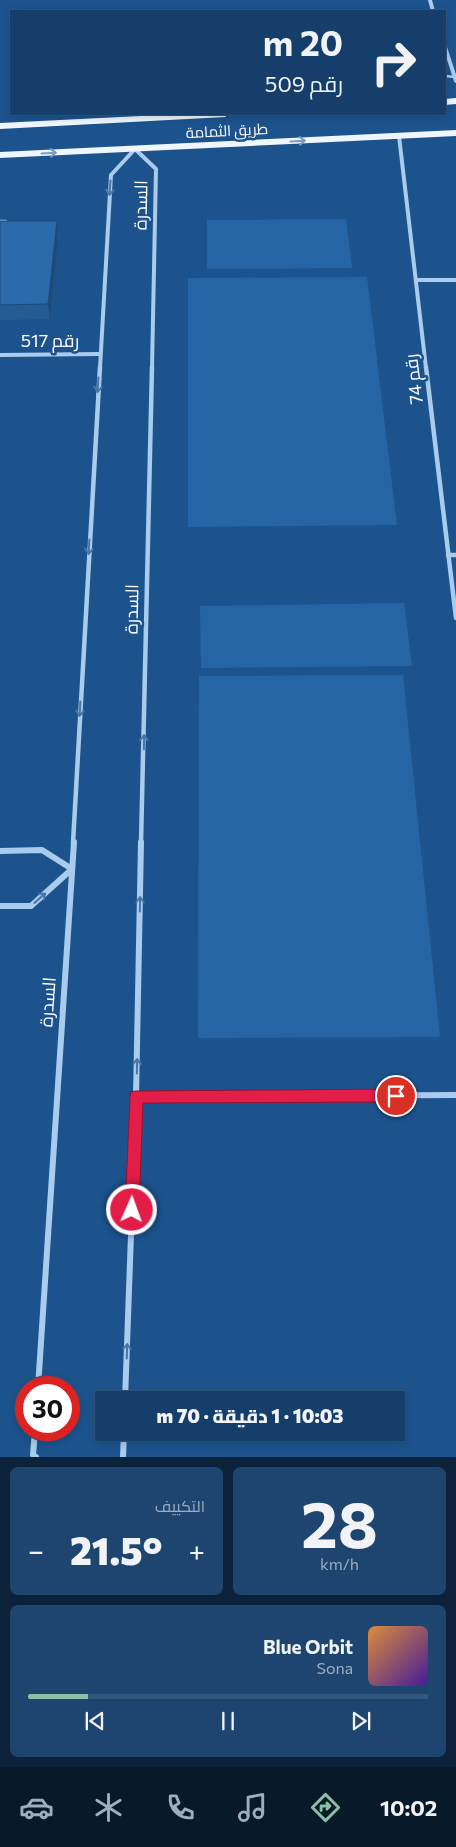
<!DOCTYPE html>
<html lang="ar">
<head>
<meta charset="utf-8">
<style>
  body { margin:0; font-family:Commissioner,Cairo,sans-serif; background:#1e4570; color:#f1f3f6; direction:rtl; height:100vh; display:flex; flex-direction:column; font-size:19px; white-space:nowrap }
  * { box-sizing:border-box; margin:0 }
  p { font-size:16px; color:#9daec1 }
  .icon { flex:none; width:28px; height:28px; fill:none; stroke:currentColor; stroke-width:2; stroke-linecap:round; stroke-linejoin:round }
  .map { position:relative; height:1457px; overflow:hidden; direction:ltr }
  .sheet { display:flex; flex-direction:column; gap:10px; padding:10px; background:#0c223a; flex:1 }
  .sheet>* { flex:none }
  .banner { position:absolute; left:10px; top:10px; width:436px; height:105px; border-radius:0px; box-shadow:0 2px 8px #0003,0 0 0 1px #34577e; direction:rtl; background:#153e6a; color:#f1f3f6; overflow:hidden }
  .speed { position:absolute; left:15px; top:1376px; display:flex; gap:10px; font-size:25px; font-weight:700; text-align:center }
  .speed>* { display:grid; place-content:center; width:65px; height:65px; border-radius:50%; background:#153e6a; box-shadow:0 2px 8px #0003,0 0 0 1px #34577e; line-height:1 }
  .speed .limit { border:8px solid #d22; background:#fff; color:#111 }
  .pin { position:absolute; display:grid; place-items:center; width:42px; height:42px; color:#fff; margin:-21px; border:2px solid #fff; border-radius:50%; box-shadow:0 1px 5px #0007 }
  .me { position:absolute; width:55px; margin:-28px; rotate:2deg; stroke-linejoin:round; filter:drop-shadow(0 0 4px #0008) }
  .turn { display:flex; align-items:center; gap:18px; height:105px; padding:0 20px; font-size:22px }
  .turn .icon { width:65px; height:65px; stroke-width:2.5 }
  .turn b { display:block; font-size:35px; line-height:42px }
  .big { font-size:38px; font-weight:800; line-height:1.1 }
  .sheet .tile { flex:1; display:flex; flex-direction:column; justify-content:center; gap:8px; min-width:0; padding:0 18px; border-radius:8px; background:#1e4570 }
  .sheet .dial { align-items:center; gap:0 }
  .dial b { font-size:65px; line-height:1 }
  .song { display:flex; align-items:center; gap:15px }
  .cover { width:60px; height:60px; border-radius:8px; background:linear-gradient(135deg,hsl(30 70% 55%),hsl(260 70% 35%)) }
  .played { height:5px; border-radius:2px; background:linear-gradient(90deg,#8abfa5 15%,#34577e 15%) }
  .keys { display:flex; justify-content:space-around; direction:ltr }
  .heat { display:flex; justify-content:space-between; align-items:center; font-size:28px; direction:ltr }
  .sheet .tiles { flex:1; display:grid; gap:10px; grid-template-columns:1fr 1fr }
  .tile:last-child { grid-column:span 2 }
  .trip { position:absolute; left:95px; top:1391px; width:310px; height:50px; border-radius:0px; background:#153e6a; box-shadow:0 2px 8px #0003,0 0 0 1px #34577e; font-weight:800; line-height:50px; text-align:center; direction:rtl }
  .tab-bar { display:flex; height:80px; justify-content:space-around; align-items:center; background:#08192a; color:#9daec1 }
  .tab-bar .icon { width:35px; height:35px }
  .tab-bar .selected { color:#8abfa5 }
  .tab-bar b { font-size:22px; color:#f1f3f6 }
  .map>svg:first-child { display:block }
  .green { fill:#2565a6 }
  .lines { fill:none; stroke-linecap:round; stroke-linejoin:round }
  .service { stroke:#a9cbed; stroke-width:2.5 }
  .minor-far2 { stroke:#a9cbed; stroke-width:4 }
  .minor-far1 { stroke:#a9cbed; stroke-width:4.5 }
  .minor { stroke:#a9cbed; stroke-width:6 }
  .primary { fill:#eff6ff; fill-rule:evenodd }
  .wall { fill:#255b93 }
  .shaded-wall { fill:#1e4a78 }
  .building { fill:#2b6aab; stroke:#1e4a78 }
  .oneway { stroke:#7b9cc0 }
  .oneway2 { stroke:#4677aa }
  .route { fill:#e11d48; stroke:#92132f }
  .labels { text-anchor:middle; stroke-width:5; stroke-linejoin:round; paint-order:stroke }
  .far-street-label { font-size:15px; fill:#fff; stroke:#1c538d }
  .street-label { font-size:18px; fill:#fff; stroke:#1c538d }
</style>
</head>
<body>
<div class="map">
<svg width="456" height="1457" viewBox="0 0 456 1457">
  <rect width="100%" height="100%" fill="#1c538d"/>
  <g class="green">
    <path d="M346 219 352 268 207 269V220Z"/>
    <path d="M367 277 397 525 188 527V278Z"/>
    <path d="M404 603 412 666 201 668 200 606Z"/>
    <path d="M403 675 440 1037 198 1038 199 676Z"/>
  </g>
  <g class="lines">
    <g class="service">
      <path d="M445 76 455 77"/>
      <path d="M0 221H6"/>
    </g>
    <g class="minor-far2">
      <path d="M430 0 433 11"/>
      <path d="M445 47 456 81"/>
      <path d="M399 136 426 368"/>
      <path d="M416 280H456"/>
      <path d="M0 355 100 354"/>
      <path d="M100 368 111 175 135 149 156 169 152 368"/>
    </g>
    <g class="minor-far1">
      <path d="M426 367 456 618"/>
      <path d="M448 555H456"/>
      <path d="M73 843 100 367"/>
      <path d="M141 843 152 367"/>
    </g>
    <g class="minor">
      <path d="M0 851 42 850 72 869 31 906H0"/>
      <path d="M136 1097 456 1095"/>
      <path d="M38 1388 74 842"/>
      <path d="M125 1400 136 1097 141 842"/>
      <path d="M35 1430 33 1455 36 1457"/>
      <path d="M123 1457 124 1432"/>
    </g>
    <g class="primary">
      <path d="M456 98V104L445 105V99Z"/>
      <path d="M181 114H229L225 117 0 129V123Z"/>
      <path d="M456 130V136L0 158V152Z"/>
    </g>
  </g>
  <path class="wall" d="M0 221H57L58 237 50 319 0 320Z"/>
  <path class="shaded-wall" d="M57 221 58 237 50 319 48 304Z"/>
  <path class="building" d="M0 221H57L48 304 0 305Z"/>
  <defs><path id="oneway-shaft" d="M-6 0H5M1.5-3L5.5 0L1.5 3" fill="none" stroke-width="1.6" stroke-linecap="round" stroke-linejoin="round" transform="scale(1.25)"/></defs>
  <g class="oneway">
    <use href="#oneway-shaft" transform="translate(298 141) rotate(-3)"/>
    <use href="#oneway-shaft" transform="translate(49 153) rotate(-3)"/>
  </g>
  <g class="oneway2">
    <use href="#oneway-shaft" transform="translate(110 188) rotate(94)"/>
    <use href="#oneway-shaft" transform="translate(98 385) rotate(93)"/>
    <use href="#oneway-shaft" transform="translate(89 547) rotate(93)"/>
    <use href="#oneway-shaft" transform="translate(80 709) rotate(93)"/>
    <use href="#oneway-shaft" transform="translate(144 742) rotate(-89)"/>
    <use href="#oneway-shaft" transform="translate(40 898) rotate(-42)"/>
    <use href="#oneway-shaft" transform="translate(140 904) rotate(-89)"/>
    <use href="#oneway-shaft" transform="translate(137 1066) rotate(-89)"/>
    <use href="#oneway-shaft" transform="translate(127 1351) rotate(-88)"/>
  </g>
  <path class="route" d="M396 1089 401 1091 403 1096 401 1100 396 1102 143 1103 139 1210 137 1215 132 1217 127 1215 125 1210 130 1097 131 1092 136 1091Z"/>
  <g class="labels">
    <g class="far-street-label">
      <text transform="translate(227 131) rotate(-3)" y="5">طريق الثمامة</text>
    </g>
    <g class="street-label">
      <text transform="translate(141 205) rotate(-89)" y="6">السدرة</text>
      <text x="50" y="347">رقم 517</text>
      <text transform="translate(414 379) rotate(-97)" y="6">رقم 74</text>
      <text transform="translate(132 609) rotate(-89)" y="6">السدرة</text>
      <text transform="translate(48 1002) rotate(-86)" y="6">السدرة</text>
    </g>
  </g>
</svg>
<div class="speed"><div class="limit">30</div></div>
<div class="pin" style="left:396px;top:1096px;background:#d93025"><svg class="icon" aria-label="arrive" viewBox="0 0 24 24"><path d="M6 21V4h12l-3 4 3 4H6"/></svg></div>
<svg class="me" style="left:132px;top:1210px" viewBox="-20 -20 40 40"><circle r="17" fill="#e11d48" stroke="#fff" stroke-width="3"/><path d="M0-11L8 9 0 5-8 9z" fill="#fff"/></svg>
<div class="trip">10:03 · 1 دقيقة · 70 m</div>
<div class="banner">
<div class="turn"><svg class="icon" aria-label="right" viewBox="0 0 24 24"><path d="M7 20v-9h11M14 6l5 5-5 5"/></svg><div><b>20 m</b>رقم 509</div></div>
</div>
</div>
<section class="sheet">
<div class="tiles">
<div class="tile dial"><b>28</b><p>km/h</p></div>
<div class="tile"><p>التكييف</p>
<div class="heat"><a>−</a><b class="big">21.5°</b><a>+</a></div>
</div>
<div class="tile">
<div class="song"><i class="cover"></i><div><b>Blue Orbit</b><p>Sona</p></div></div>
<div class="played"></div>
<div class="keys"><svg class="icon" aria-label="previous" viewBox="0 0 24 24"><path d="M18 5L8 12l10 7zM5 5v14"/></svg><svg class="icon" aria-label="pause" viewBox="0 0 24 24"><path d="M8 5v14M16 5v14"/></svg><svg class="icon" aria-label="next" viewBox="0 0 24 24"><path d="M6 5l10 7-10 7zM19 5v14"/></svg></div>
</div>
</div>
</section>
<nav class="tab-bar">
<b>10:02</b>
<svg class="icon selected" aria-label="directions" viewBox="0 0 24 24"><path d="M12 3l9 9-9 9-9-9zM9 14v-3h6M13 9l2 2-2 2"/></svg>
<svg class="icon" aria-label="music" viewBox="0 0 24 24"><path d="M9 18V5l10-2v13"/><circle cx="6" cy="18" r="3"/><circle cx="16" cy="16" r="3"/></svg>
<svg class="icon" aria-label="phone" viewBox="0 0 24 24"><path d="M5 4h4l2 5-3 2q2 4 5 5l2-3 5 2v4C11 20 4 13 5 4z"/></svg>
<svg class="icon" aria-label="climate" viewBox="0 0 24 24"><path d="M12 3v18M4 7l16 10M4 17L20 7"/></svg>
<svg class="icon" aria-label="car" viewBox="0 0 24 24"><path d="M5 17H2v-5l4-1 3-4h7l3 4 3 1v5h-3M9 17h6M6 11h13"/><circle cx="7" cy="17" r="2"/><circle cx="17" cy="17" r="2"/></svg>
</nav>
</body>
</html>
